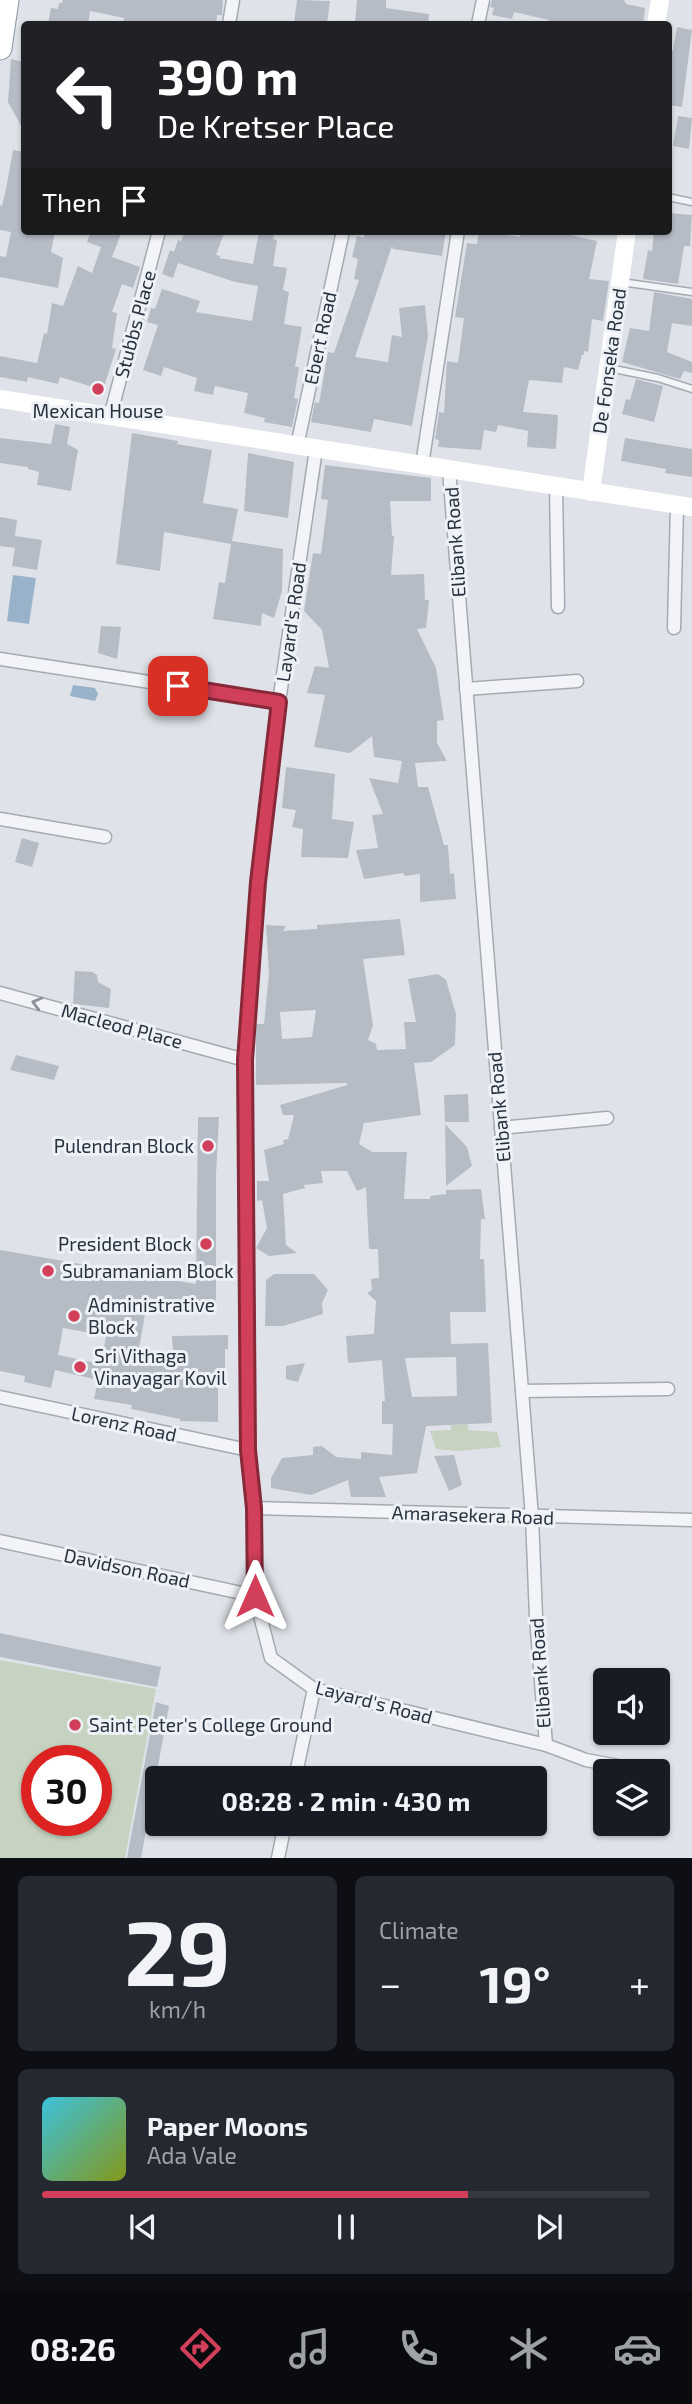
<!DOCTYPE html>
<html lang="en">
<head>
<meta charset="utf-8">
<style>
  body { margin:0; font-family:"Exo 2",sans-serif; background:#242831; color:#f1f3f6; height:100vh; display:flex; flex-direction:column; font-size:26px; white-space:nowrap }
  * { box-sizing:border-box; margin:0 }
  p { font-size:23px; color:#9ea1a6 }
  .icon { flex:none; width:38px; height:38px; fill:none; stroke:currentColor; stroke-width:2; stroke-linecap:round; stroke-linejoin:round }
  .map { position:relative; height:1858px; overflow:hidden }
  .drawer { display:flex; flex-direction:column; gap:18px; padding:18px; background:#0d0f14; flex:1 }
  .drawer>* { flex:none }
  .hud { position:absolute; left:21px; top:21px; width:651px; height:214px; border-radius:7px; box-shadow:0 2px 5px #0004; background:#202124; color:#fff; overflow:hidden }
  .buttons { position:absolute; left:593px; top:1668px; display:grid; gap:14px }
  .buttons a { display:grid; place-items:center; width:77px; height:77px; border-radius:7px; background:#171b24; box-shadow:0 2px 5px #0004; font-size:35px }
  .speed { position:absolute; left:21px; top:1745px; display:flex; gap:14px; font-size:35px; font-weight:700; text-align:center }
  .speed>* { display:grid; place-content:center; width:91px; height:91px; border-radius:50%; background:#171b24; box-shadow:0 2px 5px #0004; line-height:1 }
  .speed .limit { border:10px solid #d22; background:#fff; color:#111 }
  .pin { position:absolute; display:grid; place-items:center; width:60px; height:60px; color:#fff; margin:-30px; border-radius:14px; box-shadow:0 4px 10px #0006 }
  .me { position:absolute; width:77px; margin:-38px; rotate:0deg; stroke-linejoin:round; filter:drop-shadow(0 0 5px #0008) }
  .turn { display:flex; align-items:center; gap:24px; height:147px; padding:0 21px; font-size:32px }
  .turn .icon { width:91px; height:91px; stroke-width:2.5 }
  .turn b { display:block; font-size:49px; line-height:60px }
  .then { display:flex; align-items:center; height:66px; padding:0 21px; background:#0003; gap:14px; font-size:26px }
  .big { font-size:52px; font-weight:700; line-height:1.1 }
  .drawer .card { flex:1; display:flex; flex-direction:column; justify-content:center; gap:10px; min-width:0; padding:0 24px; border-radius:10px; background:#242831 }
  .drawer .dial { align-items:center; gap:0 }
  .dial b { font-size:91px; line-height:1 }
  .song { display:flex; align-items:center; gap:21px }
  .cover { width:84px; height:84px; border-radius:10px; background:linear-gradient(135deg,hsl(190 70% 55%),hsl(70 70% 35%)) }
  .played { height:7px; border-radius:4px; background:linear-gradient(90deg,#d23f5a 70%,#363941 70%) }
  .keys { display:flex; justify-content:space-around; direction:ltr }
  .heat { display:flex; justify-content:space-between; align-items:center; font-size:38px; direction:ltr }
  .drawer .tiles { flex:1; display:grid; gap:18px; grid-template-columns:1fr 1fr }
  .card:last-child { grid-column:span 2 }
  .trip { position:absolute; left:145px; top:1766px; width:402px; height:70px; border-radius:7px; background:#171b24; box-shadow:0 2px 5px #0004; font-weight:700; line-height:70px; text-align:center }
  .menu { display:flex; height:112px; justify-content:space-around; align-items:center; background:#090b0e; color:#9ea1a6 }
  .menu .icon { width:49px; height:49px }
  .menu .selected { color:#d23f5a }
  .menu b { font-size:32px; color:#f1f3f6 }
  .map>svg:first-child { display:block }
  .green { fill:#c5d3c0; fill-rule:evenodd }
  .water { fill:#98b2ca }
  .building { fill:#b6bcc6; fill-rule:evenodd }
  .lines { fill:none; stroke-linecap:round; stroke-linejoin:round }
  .lane-casing { stroke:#a4aab3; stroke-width:9 }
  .street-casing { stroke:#a4aab3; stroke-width:15 }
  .highway-casing { stroke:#8691a0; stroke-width:25 }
  .lane { stroke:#f2f4f7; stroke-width:6 }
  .street { stroke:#f2f4f7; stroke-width:12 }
  .secondary { stroke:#fff; stroke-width:18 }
  .highway { stroke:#fff; stroke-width:23 }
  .oneway { stroke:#8c929c }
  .route-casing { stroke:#88293a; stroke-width:18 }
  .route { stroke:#d23f5a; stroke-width:12 }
  .poi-dot { fill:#d23f5a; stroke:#eef2f6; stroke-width:2.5 }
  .labels { text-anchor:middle; stroke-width:6; stroke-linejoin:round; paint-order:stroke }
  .street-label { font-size:19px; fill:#273140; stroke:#eef2f6 }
  .poi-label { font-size:19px; fill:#273140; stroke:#eef2f6; text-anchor:start }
</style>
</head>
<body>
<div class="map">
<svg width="692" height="1858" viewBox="0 0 692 1858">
  <rect width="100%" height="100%" fill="#dfe3e9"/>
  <g class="green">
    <path d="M468 1424V1430L497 1432 501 1447 457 1451 436 1449 430 1431 452 1430 450 1425Z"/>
    <path d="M0 1660 156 1689 125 1858H0ZM96 1760V1820H37V1760Z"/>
  </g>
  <g class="water">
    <path d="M13 575 36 578 29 624 7 621Z"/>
    <path d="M73 685 95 688 98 694 95 701 70 696Z"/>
  </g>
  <g class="building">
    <path d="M63 0H223L222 15H217L216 24H123L124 18 90 11 88 24H48L51 8 58 9 59 3H62Z"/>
    <path d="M297 0 330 1 327 24H294Z"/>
    <path d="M357 0H386V8L429 14 428 24H355Z"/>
    <path d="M492 0H624L626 4 645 8 643 24H548L549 20 514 12 512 19 492 15 494 8 490 7Z"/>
    <path d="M677 27 692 30 682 107 668 105V50L673 51Z"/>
    <path d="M11 59 24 62V131L8 102Z"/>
    <path d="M678 116 692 118 689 149 673 146Z"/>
    <path d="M13 150 24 152V231H55L51 252 63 258 58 288 0 277V256L6 257 11 232 0 230V205L2 206 6 189Z"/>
    <path d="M668 213 692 215 690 246H684L678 284 643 279 648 250 652 251 654 231H668Z"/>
    <path d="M91 231H122L112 257 140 267 133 288 122 284 112 312 117 313 112 348 116 349 103 390 60 377 58 384 28 377 27 382 0 377V356L37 363 44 333 47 334 52 303 63 306 78 266 92 273 101 247 87 242Z"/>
    <path d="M185 231H225L216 255 220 256 219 258 253 264 259 231H275L273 239 277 240 273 266 287 268 283 290 289 292 284 324 302 327 295 367H299L294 398 298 399 292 427 264 422 265 418 244 413 248 393 215 386 213 395 194 391 197 378 164 367 161 376 143 370 158 325 147 322 151 308 155 309 162 289 200 301 196 312 252 321 258 286 235 282 178 263 173 278 162 274 170 250 174 252 178 240 181 241Z"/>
    <path d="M365 231H446L442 256 393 249 392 246 355 357 388 362 392 335 402 337 399 308 425 305 428 336 412 426 374 419 371 432 311 422 315 402 319 403 328 352 334 353 359 280 354 279 358 259 352 257 357 236 364 238Z"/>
    <path d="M479 231 520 237 521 231H552L597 241 589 279 609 281 603 321 592 319 588 352 584 351V355H582L578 370 564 367 562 383 529 380 523 412 558 415 556 449 527 447 528 431 498 425 496 432 484 430 481 450 438 447 439 440 435 439 439 412 444 413 447 361 458 363 464 318 455 317 467 243 477 244Z"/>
    <path d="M654 292 692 299V326L672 323 667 352 692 362V373L684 371 680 379 622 362 630 328 649 331Z"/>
    <path d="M636 379 663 386 654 422 622 414 626 399 630 400Z"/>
    <path d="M55 424 70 427 67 444 78 450 71 491 37 485 39 472 28 469V467L0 463V438L51 444Z"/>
    <path d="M132 433 178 441 177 444 212 450 203 503 238 509 232 541 283 549 282 591 274 618 262 613 261 626 213 619 219 582 225 583 231 544 164 532 160 571 116 564Z"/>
    <path d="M625 438 692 449V477L665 473 666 469 621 461Z"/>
    <path d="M248 453 294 462 288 518 244 511Z"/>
    <path d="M325 465 431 478V501H390L392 536H394L391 575 424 574 425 600H429L426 628 417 629 436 668 444 720 437 721V743L447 761 415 763 418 787H428L444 845H448L450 874 454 873 456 899 420 902V874L405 876 403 873 364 879 356 850 378 848 372 815 383 814 369 778 398 783 402 761 374 757 372 736 350 753 314 747 325 695 307 693 315 666 329 668 322 630 304 611 313 553 321 554 328 500 321 499Z"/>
    <path d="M0 517 17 520 15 536 42 540 37 570 12 566 15 548 0 546Z"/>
    <path d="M101 626 121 627 117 659 98 653Z"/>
    <path d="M286 767 335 774 332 819 354 822 348 858 301 857 303 829 292 827 296 810 282 808Z"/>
    <path d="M22 838 39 843 32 867 15 862Z"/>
    <path d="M400 919 405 955 363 959 373 1025 368 1040 376 1044 377 1050 406 1049 404 1022H416L408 979 438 974 446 980 456 1014 455 1045 431 1062 414 1063 421 1115 364 1123 359 1144 372 1152H407L404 1199H430V1196L446 1194V1190L481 1189 485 1219H481L480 1259H484L486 1312H450L451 1344 488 1343 492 1423 426 1426 417 1473 379 1477 386 1497H351L348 1480 311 1495 271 1488V1478L282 1458 313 1455V1447L322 1446 336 1457 361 1459V1452L392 1455 393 1424H382V1401H385L382 1360 348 1363 346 1336 374 1334 376 1301 367 1293 372 1290 371 1279 379 1278 378 1249H369L366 1187 357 1191 347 1171H321L323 1183 304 1185 305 1188 283 1194 286 1245 297 1253 269 1256 256 1248 267 1228 262 1200 257 1201V1181H269L264 1150 284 1144 283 1140 288 1139 294 1115H283L280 1105 347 1085V1083L256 1085V1024H264L269 974 266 925 286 926 283 931 317 929V925ZM316 1010 312 1037 282 1039 280 1012ZM456 1357 457 1396 412 1397 405 1358Z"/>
    <path d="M75 971 92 972 97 975 98 982 111 989 109 1008 73 1004Z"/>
    <path d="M16 1055 59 1066 54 1080 10 1070Z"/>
    <path d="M468 1094 469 1122H445L444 1095Z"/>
    <path d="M198 1117H219L216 1175V1309L148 1298 137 1359 174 1366 172 1336 228 1335V1349H225V1368L218 1369V1422L180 1421V1419L131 1409 132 1405 94 1399 98 1380 55 1370 51 1388 24 1382 25 1376 0 1371V1250L196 1284ZM63 1328 106 1336 101 1364 58 1355Z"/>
    <path d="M445 1124 467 1147 472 1166 446 1186Z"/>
    <path d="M274 1274H314L328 1290 322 1303 323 1314 283 1326H265L266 1280Z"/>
    <path d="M305 1363 298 1382 286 1379V1366Z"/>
    <path d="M454 1455 462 1485 449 1491 434 1456Z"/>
    <path d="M0 1633 161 1667 157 1687 0 1657Z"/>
    <path d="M156 1702 169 1706 141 1858H127Z"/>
  </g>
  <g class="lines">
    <defs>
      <g id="lane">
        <path d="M668 197 692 202"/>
        <path d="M621 282 692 292"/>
        <path d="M609 368 658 378 692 389"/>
      </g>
      <g id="street">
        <path d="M229 24 233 0"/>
        <path d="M478 24 483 0"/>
        <path d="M110 417 159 231"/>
        <path d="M297 446 343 231"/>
        <path d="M316 449 279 702 258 882 245 1060 248 1450 254 1508 255 1596 271 1658 314 1689 546 1745 586 1760 645 1771"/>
        <path d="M422 465 458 231"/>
        <path d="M449 470 532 1517 536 1617 546 1745"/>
        <path d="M556 486 558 607"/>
        <path d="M674 628 677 505"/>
        <path d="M0 659 279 702"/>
        <path d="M466 689 577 681"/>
        <path d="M0 819 105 837"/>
        <path d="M0 993 245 1060"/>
        <path d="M501 1128 607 1118"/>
        <path d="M522 1391 668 1389"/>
        <path d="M0 1397 248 1450"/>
        <path d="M254 1508 692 1520"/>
        <path d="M0 1541 255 1596"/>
        <path d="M295 1778 314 1689"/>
        <path d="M278 1858 285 1824"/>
      </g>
      <path id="highway" d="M0 48 7 0"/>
    </defs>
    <use href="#lane" class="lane-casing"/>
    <use href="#street" class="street-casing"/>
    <use href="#highway" class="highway-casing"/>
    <use href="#lane" class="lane"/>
    <use href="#street" class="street"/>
    <g class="secondary">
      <path d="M656 24 660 0"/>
      <path d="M0 399 692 507"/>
      <path d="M591 492 627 231"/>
    </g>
    <use href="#highway" class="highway"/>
  </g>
  <defs><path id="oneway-chevron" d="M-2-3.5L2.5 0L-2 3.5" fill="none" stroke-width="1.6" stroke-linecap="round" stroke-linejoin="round" transform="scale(1.75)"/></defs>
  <use class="oneway" href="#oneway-chevron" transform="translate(37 1003) rotate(-165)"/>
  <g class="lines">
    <defs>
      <path id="route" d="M178 686 279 702 258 882 245 1060 248 1450 254 1508 255 1596"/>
    </defs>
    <use href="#route" class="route-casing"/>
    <use href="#route" class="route"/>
  </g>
  <g class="poi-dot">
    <circle cx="98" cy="389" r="7"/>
    <circle cx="208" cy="1146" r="7"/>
    <circle cx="206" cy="1244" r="7"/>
    <circle cx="48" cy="1271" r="7"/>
    <circle cx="74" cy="1316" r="7"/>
    <circle cx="80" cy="1367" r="7"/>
    <circle cx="75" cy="1725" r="7"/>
  </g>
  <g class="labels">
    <g class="street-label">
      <text transform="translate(135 324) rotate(-75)" y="7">Stubbs Place</text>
      <text transform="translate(320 338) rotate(-78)" y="7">Ebert Road</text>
      <text transform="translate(609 361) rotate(-82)" y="7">De Fonseka Road</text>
      <text transform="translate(455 542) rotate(-94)" y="7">Elibank Road</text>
      <text transform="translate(291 622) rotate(-82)" y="7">Layard's Road</text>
      <text transform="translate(122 1026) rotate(15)" y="7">Macleod Place</text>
      <text transform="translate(499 1107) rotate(-95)" y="7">Elibank Road</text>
      <text transform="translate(124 1424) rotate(12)" y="7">Lorenz Road</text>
      <text transform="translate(473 1515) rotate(2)" y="7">Amarasekera Road</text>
      <text transform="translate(127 1568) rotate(12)" y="7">Davidson Road</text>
      <text transform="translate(540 1673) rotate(-94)" y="7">Elibank Road</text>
      <text transform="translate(374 1702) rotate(15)" y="7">Layard's Road</text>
    </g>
    <g class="poi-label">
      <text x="98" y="418" text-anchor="middle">Mexican House</text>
      <text x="194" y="1153" text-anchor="end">Pulendran Block</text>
      <text x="192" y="1251" text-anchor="end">President Block</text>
      <text x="62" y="1278">Subramaniam Block</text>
      <text x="88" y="1312">Administrative<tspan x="88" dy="22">Block</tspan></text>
      <text x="94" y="1363">Sri Vithaga<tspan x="94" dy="22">Vinayagar Kovil</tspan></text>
      <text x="89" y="1732">Saint Peter's College Ground</text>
    </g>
  </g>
</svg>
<div class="buttons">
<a><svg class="icon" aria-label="sound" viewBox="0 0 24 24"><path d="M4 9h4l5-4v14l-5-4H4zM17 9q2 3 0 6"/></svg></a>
<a><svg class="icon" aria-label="layers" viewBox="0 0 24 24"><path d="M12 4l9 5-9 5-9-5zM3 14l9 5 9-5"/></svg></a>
</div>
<div class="speed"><div class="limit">30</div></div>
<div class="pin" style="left:178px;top:686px;background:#d93025"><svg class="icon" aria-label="arrive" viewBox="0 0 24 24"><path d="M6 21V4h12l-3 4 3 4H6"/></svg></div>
<svg class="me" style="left:255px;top:1596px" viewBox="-20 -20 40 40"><path d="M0-17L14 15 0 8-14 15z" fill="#d23f5a" stroke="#fff" stroke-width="4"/></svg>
<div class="trip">08:28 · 2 min · 430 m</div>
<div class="hud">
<div class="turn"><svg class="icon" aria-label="left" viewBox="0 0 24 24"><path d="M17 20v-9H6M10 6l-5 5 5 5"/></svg><div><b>390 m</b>De Kretser Place</div></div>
<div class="then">Then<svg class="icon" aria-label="arrive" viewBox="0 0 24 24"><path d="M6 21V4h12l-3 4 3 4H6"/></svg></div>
</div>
</div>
<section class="drawer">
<div class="tiles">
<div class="card dial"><b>29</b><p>km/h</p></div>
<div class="card"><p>Climate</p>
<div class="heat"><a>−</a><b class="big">19°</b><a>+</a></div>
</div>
<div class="card">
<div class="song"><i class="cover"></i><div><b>Paper Moons</b><p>Ada Vale</p></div></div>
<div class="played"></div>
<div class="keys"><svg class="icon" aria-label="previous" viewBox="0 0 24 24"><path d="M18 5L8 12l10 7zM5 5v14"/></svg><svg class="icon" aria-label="pause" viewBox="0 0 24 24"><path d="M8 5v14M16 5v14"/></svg><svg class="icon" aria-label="next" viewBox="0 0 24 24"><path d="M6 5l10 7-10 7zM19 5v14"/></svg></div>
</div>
</div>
</section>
<nav class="menu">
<b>08:26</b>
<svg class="icon selected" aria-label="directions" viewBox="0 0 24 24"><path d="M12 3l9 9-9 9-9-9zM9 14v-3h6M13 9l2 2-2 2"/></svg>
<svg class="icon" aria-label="music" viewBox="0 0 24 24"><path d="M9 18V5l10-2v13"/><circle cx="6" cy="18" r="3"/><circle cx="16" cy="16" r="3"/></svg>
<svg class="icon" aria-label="phone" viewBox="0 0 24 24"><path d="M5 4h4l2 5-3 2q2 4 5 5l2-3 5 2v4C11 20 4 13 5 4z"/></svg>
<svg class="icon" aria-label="climate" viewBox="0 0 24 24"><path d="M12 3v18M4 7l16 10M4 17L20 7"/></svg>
<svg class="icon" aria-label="car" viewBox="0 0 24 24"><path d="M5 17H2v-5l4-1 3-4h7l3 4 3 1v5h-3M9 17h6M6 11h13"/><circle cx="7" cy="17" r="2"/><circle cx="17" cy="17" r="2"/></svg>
</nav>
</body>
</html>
